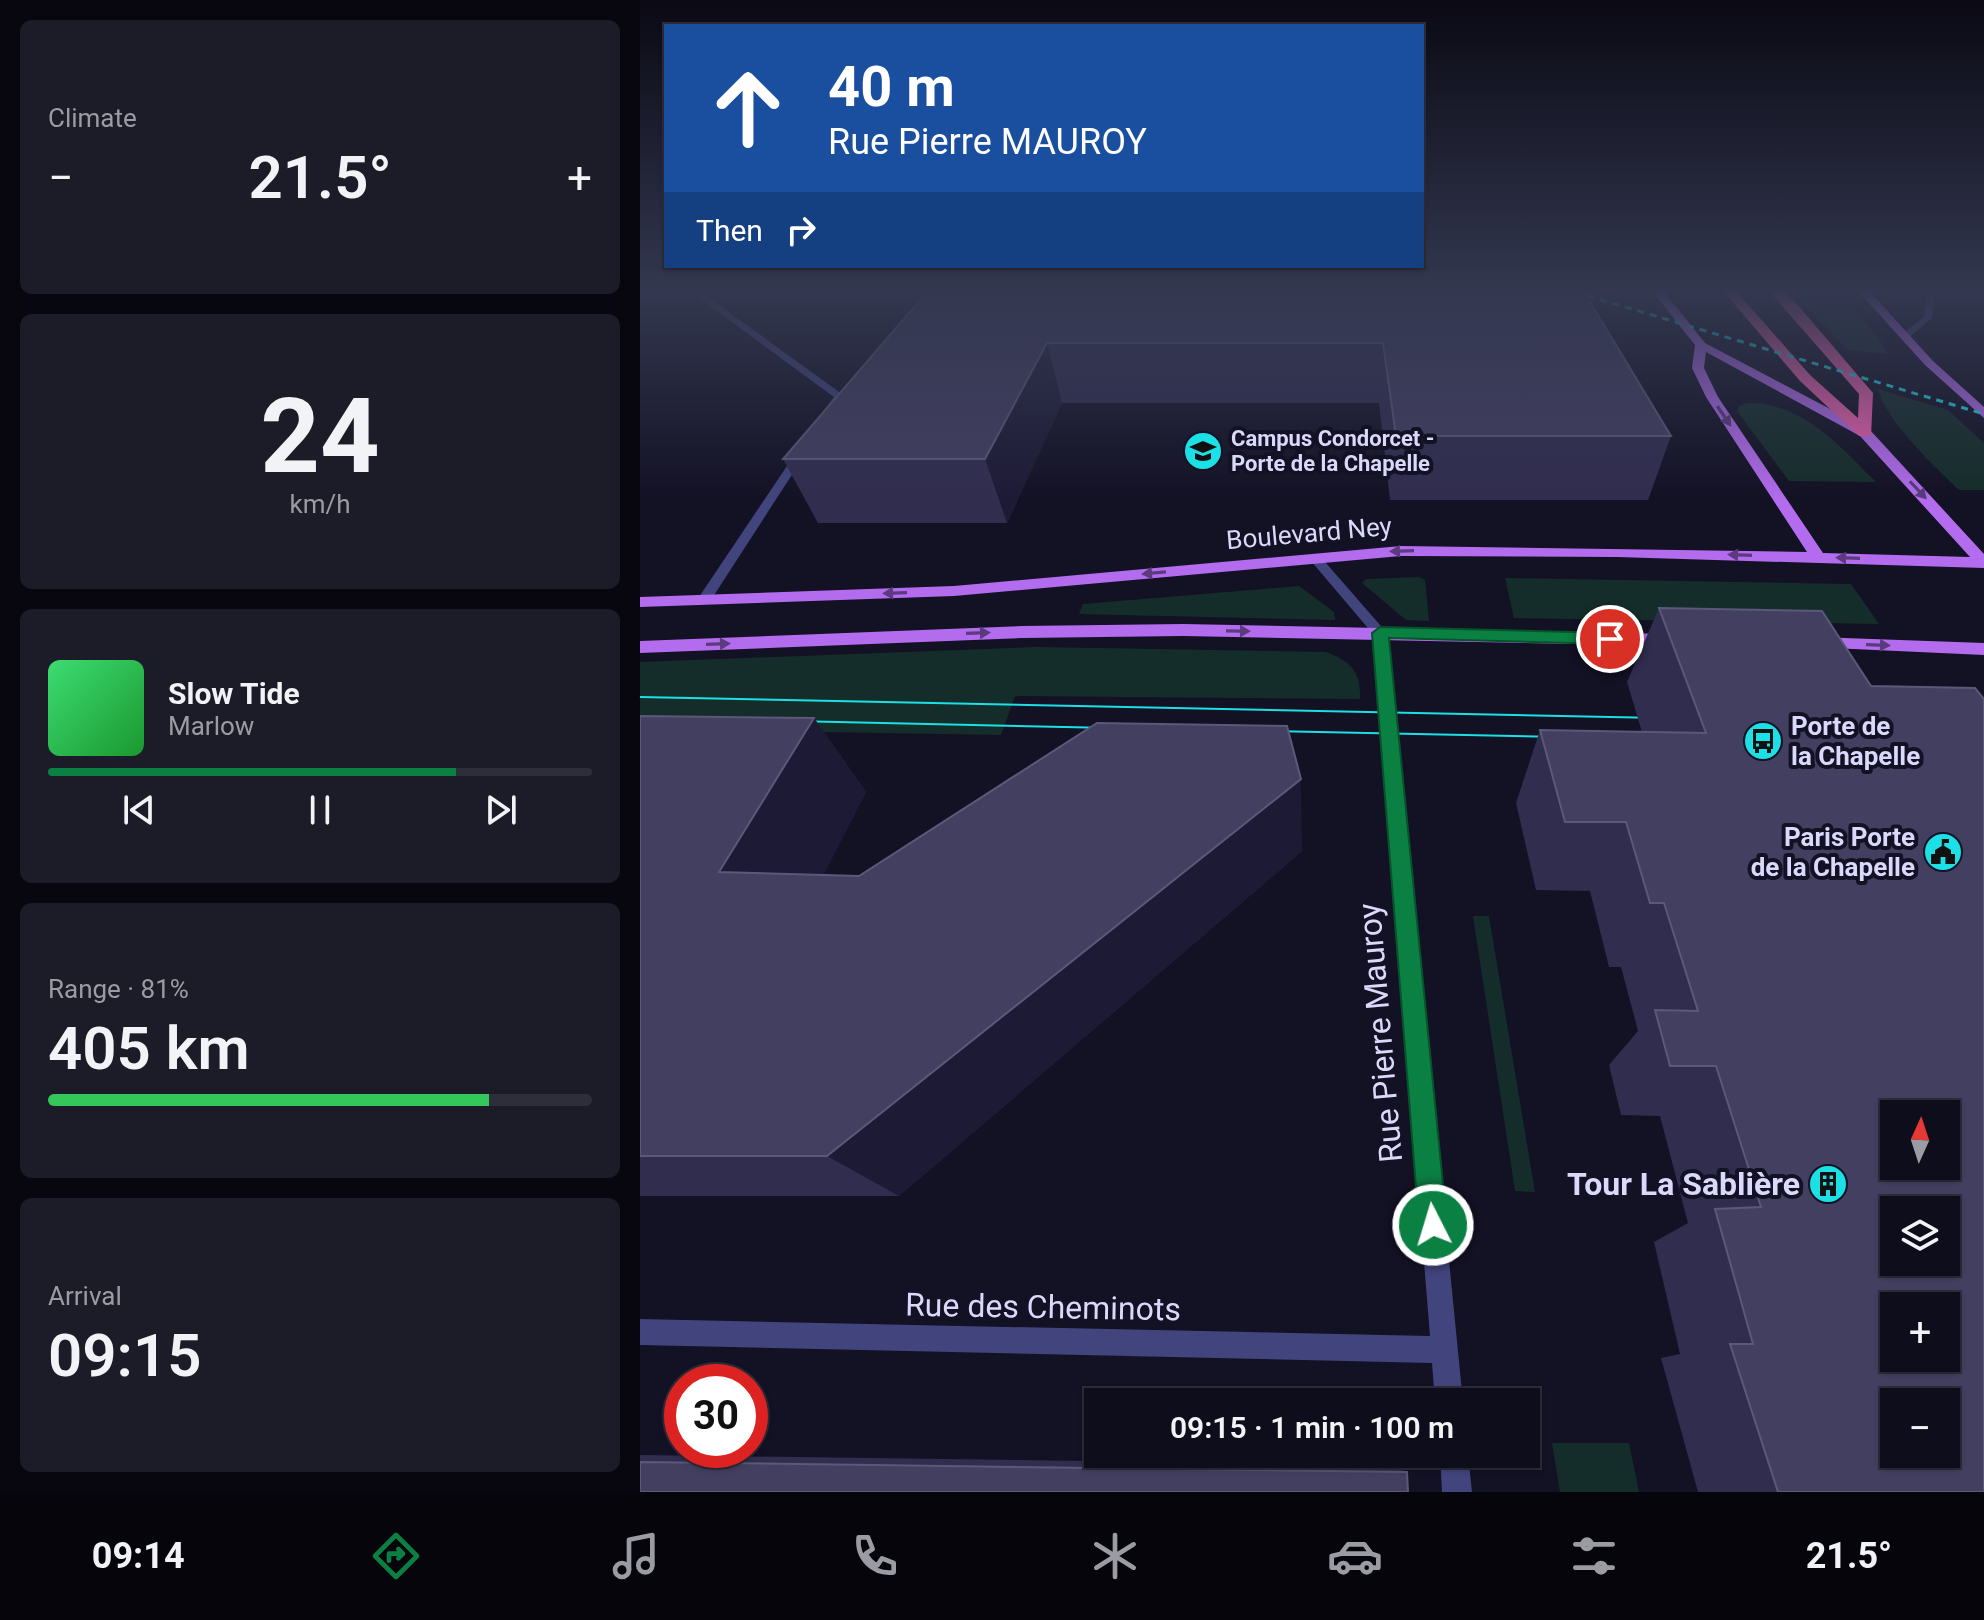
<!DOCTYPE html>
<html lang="en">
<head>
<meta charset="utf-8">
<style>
  body { margin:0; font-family:Roboto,sans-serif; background:#1c1b28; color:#f1f3f6; height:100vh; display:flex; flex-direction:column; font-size:30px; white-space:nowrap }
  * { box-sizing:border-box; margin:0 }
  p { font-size:26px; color:#9b9ca3 }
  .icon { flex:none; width:44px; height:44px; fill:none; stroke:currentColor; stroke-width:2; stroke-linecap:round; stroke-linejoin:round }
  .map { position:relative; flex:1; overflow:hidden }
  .details { display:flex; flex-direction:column; gap:20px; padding:20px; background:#08070f; width:640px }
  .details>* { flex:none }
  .top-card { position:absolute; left:24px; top:24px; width:760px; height:244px; border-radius:0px; box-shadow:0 2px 6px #0004,0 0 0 2px #2e2d3a; background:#1a4fa0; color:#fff; overflow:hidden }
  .needle { width:52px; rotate:3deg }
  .fabs { position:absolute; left:1240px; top:1100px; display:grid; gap:16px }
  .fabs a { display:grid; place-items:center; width:80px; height:80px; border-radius:0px; background:#0e0d1b; box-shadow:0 2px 6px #0004,0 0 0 2px #2e2d3a; font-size:40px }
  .speed { position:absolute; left:24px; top:1364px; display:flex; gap:16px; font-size:40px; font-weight:700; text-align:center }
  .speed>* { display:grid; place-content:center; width:104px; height:104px; border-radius:50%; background:#0e0d1b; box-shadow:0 2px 6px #0004,0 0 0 2px #2e2d3a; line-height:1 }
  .speed .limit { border:12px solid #d22; background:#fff; color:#111 }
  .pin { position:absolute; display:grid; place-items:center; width:68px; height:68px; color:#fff; margin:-34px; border:4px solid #fff; border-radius:50%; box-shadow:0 2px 8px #0007 }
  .me { position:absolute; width:88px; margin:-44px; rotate:355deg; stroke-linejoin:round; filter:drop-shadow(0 0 6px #0008) }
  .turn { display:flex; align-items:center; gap:28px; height:168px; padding:0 32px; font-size:36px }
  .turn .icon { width:104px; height:104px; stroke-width:2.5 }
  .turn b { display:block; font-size:56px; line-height:68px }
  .then { display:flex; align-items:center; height:76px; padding:0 32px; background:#0003; gap:16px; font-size:30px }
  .big { font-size:60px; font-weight:600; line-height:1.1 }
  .details .tile { flex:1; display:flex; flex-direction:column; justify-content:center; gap:12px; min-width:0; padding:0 28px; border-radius:12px; background:#1c1b28 }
  .details .dial { align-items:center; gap:0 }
  .dial b { font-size:104px; line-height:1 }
  .song { display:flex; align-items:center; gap:24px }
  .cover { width:96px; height:96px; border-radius:12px; background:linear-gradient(135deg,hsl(140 70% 55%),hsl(130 70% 35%)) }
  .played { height:8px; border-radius:4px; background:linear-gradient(90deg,#0b8043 75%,#2e2d3a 75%) }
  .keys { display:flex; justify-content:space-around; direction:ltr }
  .heat { display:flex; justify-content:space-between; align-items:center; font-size:44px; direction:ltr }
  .charge { height:12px; border-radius:6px; background:linear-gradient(90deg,#34c759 81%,#2e2d3a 0) }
  .trip { position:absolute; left:444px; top:1388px; width:456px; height:80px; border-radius:0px; background:#0e0d1b; box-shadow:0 2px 6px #0004,0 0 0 2px #2e2d3a; font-weight:600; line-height:80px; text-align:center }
  .menu { display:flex; height:128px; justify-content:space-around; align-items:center; background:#06050b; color:#9b9ca3 }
  .menu .icon { width:56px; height:56px }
  .menu .selected { color:#0b8043 }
  .menu b { font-size:36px; color:#f1f3f6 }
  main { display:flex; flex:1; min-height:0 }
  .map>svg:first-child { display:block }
  .green { fill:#152d2a }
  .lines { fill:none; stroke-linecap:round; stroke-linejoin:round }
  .lane { fill:#42447d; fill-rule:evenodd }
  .street { fill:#42447d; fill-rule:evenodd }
  .primary { fill:#b36cee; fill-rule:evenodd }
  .highway { fill:#ed61af; fill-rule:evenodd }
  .tram { stroke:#1be0e5; stroke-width:2 }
  .rail { stroke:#1be0e5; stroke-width:3; stroke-dasharray:7 6; stroke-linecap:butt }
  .wall { fill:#312d4f }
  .shaded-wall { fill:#1d1a36 }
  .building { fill:#433f61; stroke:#5b587a; stroke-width:2; fill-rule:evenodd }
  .oneway { fill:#5b3a7f }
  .route { fill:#0b8043; stroke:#07532c; stroke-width:2 }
  .labels { text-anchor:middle; stroke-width:8; stroke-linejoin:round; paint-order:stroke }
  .far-poi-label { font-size:22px; font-weight:bold; fill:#dad9fb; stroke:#131124; text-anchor:start }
  .street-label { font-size:26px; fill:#dad9fb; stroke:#131124 }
  .poi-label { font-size:26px; font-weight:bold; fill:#dad9fb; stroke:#131124; text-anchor:start }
  .near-street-label { font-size:32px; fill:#dad9fb; stroke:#131124 }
  .near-poi-label { font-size:32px; font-weight:bold; fill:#dad9fb; stroke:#131124; text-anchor:end }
</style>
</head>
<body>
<main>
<section class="details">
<div class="tile"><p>Climate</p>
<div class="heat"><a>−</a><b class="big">21.5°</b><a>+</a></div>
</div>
<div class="tile dial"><b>24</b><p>km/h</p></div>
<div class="tile">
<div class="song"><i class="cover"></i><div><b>Slow Tide</b><p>Marlow</p></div></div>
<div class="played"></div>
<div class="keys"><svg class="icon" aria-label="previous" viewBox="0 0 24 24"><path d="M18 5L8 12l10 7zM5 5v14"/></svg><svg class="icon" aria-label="pause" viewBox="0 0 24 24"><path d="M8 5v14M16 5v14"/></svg><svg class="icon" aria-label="next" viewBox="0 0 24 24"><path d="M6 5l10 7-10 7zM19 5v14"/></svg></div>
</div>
<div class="tile"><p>Range · 81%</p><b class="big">405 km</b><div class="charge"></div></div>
<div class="tile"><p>Arrival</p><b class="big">09:15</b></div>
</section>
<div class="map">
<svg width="1344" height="1492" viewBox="0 0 1344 1492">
  <rect width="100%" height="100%" fill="#131124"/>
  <g class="green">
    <path d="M1152 292H1201L1240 340 1247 354 1208 350Z"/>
    <path d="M1238 389 1308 410 1344 443V490H1319C1294 466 1246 421 1238 389Z"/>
    <path d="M1107 403C1163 402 1200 447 1236 482L1149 481 1097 411 1099 406Z"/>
    <path d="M779 577 785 580 789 621 766 620 722 583 726 579Z"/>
    <path d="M865 578 1211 584 1239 624 874 618Z"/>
    <path d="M659 586 694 612 695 620 439 614 443 604Z"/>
    <path d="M397 647 686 652C711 661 721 672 720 699L375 696 361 735 0 729V662Z"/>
    <path d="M833 916H849L895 1192 875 1191Z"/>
    <path d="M912 1443H989L999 1492H920Z"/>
  </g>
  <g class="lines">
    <g class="lane">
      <path d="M51 292H61L202 394 204 396 191 415 182 413 194 397Z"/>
      <path d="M1288 292H1296L1292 318 1267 339H1261V335L1284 317Z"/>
      <path d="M157 451 166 453 69 603H59L57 600Z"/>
    </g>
    <g class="street">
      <path d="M675 554 679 555 747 633 823 1402H795L792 1363 0 1345V1319L790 1336 733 634 671 561 669 558Z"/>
      <path d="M800 1454H828L832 1492H802Z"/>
    </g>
    <g class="primary">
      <path d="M1013 292H1024L1065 343 1230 430 1344 554V568L977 557 761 556 314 596 0 607V597L314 586 761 546 1167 552 1066 397 1052 368 1055 345ZM1066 352 1220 436 1330 557 1183 553 1078 397 1064 368Z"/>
      <path d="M1219 292H1230L1293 361 1344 407V418L1285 365Z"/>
      <path d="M543 624 1032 634 1041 640 1032 646 543 636 382 638 0 653V641L382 626Z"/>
      <path d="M1176 637 1344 643V655L1170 647 1167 643Z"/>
    </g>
    <path class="highway" d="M1084 292H1097L1170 375 1218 418 1219 394 1130 292H1144L1156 303 1233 393 1231 436H1219L1160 381Z"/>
    <g class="tram">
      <path d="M0 697 1020 718"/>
      <path d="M152 721 472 728"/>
      <path d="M628 731 920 737"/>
    </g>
    <path class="rail" d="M935 292 1344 414"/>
  </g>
  <g class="wall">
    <path d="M287 292H944L1031 436 1008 500H750L739 403H422L367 523H178L143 459Z"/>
    <path d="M1019 608 1182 611 1344 1492H1058L1021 1358 1040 1354 1014 1242 1048 1223 1020 1116 981 1115 969 1065 998 1031 981 967H969L950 891 896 890 876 803 900 730 1002 732 987 682Z"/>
    <path d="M0 716 174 718 226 792 183 875 219 876 662 851 259 1196H0Z"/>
    <path d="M0 1455 752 1465 767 1472 0 1492Z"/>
  </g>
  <g class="shaded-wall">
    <path d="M407 343 422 403 367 523 345 459Z"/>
    <path d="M174 718 226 792 151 939 79 872Z"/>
    <path d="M661 779 662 851 259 1196 187 1156Z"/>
  </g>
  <g class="building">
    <path d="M287 292H944L1031 436H756L743 343H407L345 459H143Z"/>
    <path d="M1019 608 1182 611 1231 686 1335 688 1344 699V1492H1138L1090 1344H1113L1075 1209 1121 1207 1076 1066H1030L1015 1010 1058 1011 1024 903H1010L986 822H925L900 730 1066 733ZM1254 1114H1306V1166H1254ZM1254 1210H1306V1262H1254ZM1254 1306H1306V1358H1254ZM1254 1402H1306V1454H1254Z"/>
    <path d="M0 716 174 718 79 872 219 876 457 723 647 726 661 779 187 1156H0Z"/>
    <path d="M0 1462 767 1472 768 1492H0Z"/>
  </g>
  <defs><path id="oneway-solid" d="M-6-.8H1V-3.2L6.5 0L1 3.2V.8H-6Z" transform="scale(2)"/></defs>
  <g class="oneway">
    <use href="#oneway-solid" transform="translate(1084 416) rotate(56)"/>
    <use href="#oneway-solid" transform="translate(1278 490) rotate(47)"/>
    <use href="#oneway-solid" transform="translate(762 551) rotate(178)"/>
    <use href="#oneway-solid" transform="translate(1100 555) rotate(-178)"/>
    <use href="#oneway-solid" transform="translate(1208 558) rotate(-178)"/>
    <use href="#oneway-solid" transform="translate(514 573) rotate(175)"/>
    <use href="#oneway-solid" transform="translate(255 593) rotate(178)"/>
    <use href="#oneway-solid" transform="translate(598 631) rotate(1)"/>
    <use href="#oneway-solid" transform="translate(338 633) rotate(-2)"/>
    <use href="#oneway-solid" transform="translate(78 644) rotate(-2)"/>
    <use href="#oneway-solid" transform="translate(1238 645) rotate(2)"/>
  </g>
  <linearGradient id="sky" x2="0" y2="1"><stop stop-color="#0a0914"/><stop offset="0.58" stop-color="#333850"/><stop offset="1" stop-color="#333850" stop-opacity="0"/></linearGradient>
  <rect width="1344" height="501" fill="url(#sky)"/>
  <path class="route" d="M740 627 970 633 978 639 970 644 749 638 807 1225 803 1235 793 1239 783 1235 779 1225 732 633Z"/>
  <defs>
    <symbol id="university-disc" viewBox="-11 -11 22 22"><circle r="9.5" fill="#1be0e5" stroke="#131124"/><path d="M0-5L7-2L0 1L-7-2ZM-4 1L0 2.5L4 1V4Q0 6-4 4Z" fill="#111"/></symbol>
    <symbol id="bus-disc" viewBox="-11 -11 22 22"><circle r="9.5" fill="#1be0e5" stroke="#131124"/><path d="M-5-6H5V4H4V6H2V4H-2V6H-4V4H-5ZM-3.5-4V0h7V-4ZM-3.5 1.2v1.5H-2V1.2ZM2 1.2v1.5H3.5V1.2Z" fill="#111"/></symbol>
    <symbol id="civic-disc" viewBox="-11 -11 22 22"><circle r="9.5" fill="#1be0e5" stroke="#131124"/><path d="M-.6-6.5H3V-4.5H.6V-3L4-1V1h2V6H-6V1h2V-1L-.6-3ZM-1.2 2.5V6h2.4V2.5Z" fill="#111"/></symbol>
    <symbol id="building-disc" viewBox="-11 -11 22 22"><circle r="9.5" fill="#1be0e5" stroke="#131124"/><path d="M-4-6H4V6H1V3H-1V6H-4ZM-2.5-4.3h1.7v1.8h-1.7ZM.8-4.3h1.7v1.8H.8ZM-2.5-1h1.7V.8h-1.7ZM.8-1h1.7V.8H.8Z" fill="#111"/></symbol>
  </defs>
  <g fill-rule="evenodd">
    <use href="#university-disc" x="541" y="429" width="44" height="44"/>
    <use href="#bus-disc" x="1101" y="719" width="44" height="44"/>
    <use href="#civic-disc" x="1281" y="830" width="44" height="44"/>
    <use href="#building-disc" x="1166" y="1162" width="44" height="44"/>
  </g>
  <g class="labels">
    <g class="far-poi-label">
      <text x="591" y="446">Campus Condorcet -<tspan x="591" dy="25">Porte de la Chapelle</tspan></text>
    </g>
    <g class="street-label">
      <text transform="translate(669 533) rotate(-5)" y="9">Boulevard Ney</text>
    </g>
    <g class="poi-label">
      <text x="1151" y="735">Porte de<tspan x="1151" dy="30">la Chapelle</tspan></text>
      <text x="1275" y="846" text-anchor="end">Paris Porte<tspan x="1275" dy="30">de la Chapelle</tspan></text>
    </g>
    <g class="near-street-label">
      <text transform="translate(740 1033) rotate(-95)" y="11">Rue Pierre Mauroy</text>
      <text transform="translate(403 1307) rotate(1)" y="11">Rue des Cheminots</text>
    </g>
    <g class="near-poi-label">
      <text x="1160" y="1195">Tour La Sablière</text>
    </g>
  </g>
</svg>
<div class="fabs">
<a><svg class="needle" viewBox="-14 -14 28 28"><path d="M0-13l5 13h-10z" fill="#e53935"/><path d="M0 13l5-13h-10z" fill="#9b9ca3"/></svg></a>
<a><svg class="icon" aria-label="layers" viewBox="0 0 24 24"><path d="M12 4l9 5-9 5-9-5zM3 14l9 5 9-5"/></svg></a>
<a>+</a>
<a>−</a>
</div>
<div class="speed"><div class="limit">30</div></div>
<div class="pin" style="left:970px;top:639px;background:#d93025"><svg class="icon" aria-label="arrive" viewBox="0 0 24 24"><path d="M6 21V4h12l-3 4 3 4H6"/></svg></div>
<svg class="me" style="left:793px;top:1225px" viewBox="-20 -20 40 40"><circle r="17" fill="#0b8043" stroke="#fff" stroke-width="3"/><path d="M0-11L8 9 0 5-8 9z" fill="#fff"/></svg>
<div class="trip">09:15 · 1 min · 100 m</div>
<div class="top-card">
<div class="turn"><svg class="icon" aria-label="ahead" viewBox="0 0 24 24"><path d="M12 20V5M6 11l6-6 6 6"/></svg><div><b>40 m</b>Rue Pierre MAUROY</div></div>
<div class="then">Then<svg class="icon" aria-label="right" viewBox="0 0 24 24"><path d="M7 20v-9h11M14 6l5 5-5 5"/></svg></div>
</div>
</div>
</main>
<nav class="menu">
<b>09:14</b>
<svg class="icon selected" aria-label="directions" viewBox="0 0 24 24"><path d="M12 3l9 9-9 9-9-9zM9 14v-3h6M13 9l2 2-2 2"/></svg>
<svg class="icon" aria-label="music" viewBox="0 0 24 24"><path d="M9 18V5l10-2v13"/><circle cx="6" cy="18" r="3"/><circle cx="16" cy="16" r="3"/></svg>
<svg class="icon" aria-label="phone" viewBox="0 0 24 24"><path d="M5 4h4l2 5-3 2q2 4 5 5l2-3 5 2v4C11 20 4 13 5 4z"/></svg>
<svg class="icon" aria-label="climate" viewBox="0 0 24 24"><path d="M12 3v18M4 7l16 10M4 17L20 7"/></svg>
<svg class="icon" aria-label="car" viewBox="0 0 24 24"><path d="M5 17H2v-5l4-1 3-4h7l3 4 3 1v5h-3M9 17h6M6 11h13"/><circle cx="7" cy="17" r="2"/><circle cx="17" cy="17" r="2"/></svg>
<svg class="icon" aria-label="filters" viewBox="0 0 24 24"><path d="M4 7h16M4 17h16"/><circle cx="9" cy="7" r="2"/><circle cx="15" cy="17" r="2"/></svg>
<b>21.5°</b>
</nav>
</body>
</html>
